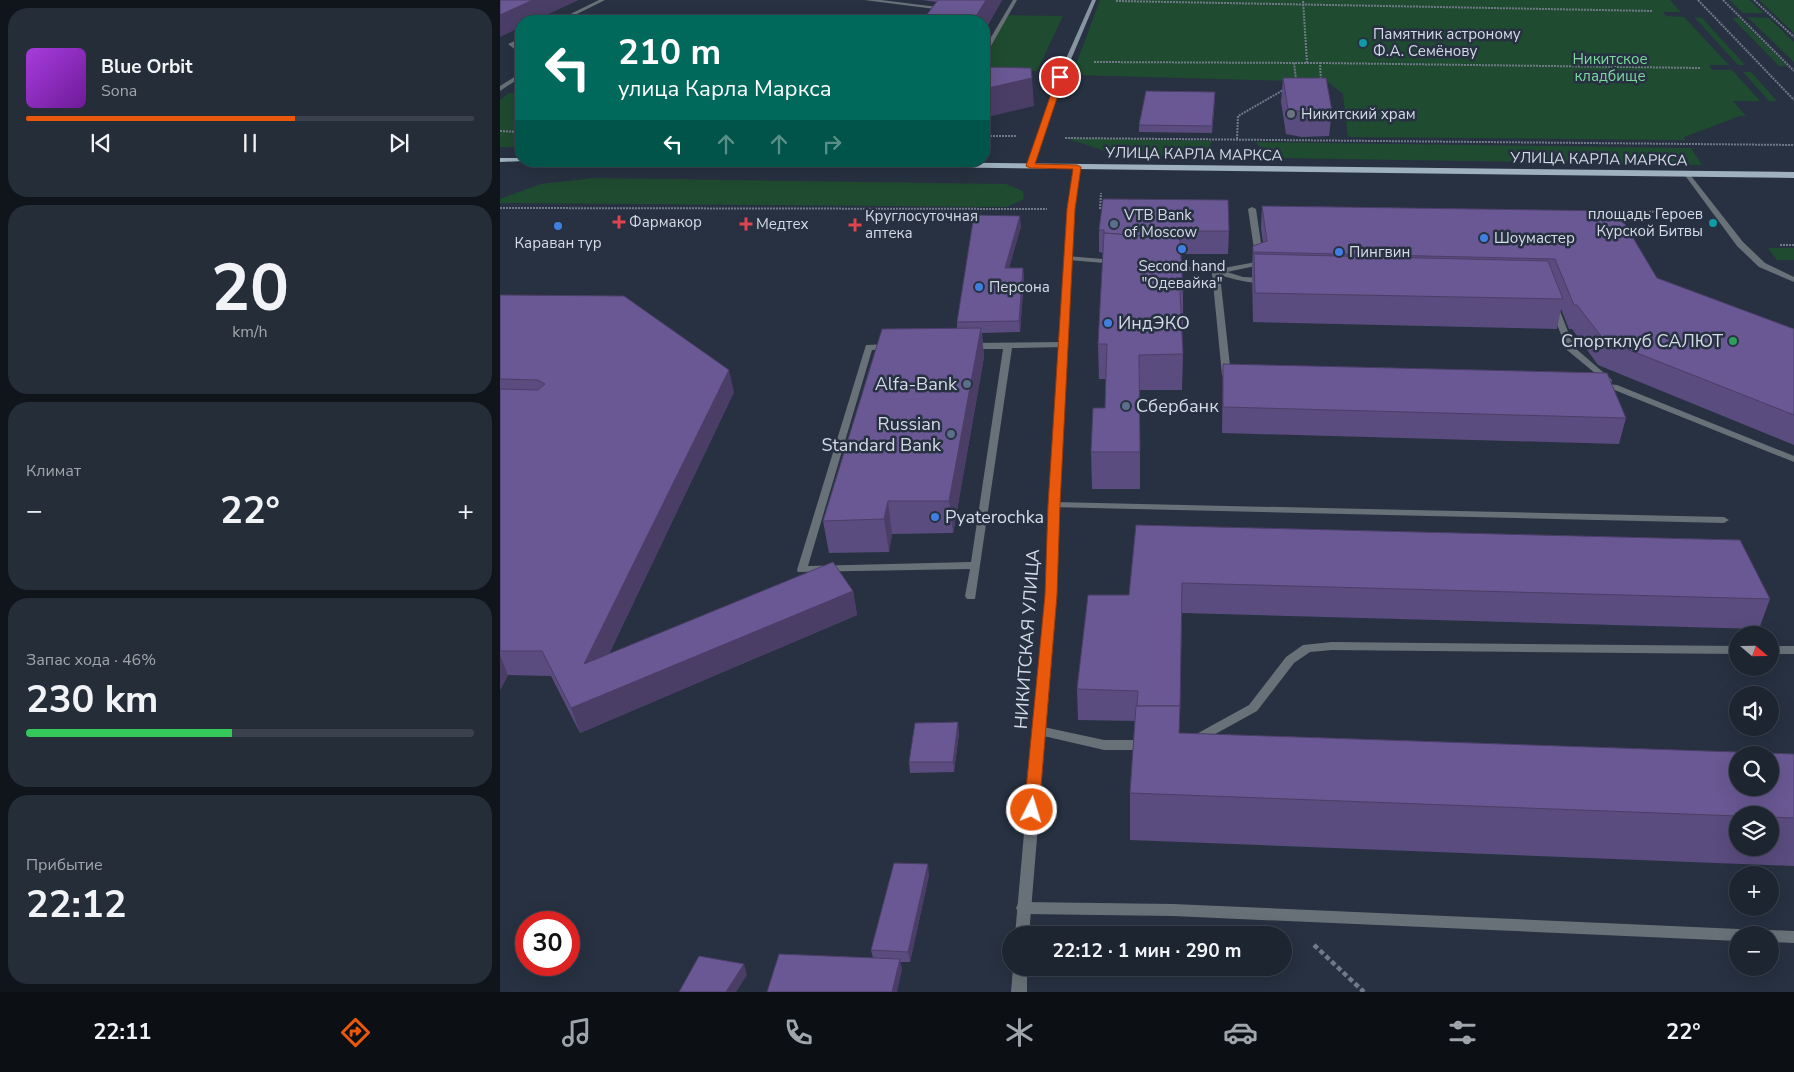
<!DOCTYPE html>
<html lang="ru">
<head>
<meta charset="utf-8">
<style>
  body { margin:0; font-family:"Nunito Sans",sans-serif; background:#252d39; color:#f1f3f6; height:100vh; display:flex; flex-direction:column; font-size:19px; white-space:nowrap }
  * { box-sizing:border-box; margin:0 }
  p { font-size:16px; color:#a0a5ab }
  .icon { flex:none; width:28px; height:28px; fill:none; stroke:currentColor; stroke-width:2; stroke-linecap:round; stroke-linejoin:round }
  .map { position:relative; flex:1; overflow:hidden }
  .drawer { display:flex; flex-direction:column; gap:8px; padding:8px; background:#10141b; width:500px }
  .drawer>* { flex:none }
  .hud { position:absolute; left:15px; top:15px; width:475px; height:152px; border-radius:20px; box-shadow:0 5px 20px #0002,0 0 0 1px #3b424d; background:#00695c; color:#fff; overflow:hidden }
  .needle { width:32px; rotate:110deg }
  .controls { position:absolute; left:1229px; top:626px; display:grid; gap:10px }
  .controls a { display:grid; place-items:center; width:50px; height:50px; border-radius:50%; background:#1d2531; box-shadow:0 5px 20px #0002,0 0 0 1px #3b424d; font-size:25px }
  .speed { position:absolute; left:15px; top:911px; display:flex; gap:10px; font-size:25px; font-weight:700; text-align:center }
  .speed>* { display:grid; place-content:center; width:65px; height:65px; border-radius:50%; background:#1d2531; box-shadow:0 5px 20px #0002,0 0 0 1px #3b424d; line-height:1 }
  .speed .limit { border:8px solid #d22; background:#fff; color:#111 }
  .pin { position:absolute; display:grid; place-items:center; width:42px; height:42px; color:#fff; margin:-21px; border:2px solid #fff; border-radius:50%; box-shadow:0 1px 5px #0007 }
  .me { position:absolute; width:55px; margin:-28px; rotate:5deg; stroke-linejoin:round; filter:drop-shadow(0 0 4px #0008) }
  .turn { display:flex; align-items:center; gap:18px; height:105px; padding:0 20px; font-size:22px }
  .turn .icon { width:65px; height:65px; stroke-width:2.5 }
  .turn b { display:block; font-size:35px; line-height:42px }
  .lanes { display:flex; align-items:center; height:48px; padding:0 20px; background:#0003; justify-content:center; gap:25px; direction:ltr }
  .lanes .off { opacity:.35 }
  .big { font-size:38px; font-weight:700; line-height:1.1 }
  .drawer .tile { flex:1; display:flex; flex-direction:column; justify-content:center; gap:8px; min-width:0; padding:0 18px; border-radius:20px; background:#252d39 }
  .drawer .dial { align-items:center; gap:0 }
  .dial b { font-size:65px; line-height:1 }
  .song { display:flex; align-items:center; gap:15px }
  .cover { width:60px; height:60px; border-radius:8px; background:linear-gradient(135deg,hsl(280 70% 55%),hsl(280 70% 35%)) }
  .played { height:5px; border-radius:2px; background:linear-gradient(90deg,#ea580c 60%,#3b424d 60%) }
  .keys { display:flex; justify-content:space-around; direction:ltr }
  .heat { display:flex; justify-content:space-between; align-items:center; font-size:28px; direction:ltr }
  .charge { height:8px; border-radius:4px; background:linear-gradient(90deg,#34c759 46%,#3b424d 0) }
  .trip { position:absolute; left:502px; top:926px; width:290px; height:50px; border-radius:25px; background:#1d2531; box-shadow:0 5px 20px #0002,0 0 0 1px #3b424d; font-weight:700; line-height:50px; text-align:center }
  .dock { display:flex; height:80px; justify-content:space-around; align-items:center; background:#0c0f14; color:#a0a5ab }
  .dock .icon { width:35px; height:35px }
  .dock .active { color:#ea580c }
  .dock b { font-size:22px; color:#f1f3f6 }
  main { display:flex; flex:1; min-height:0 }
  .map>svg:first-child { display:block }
  .green { fill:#1f4b30 }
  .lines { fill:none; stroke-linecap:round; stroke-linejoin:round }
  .path-far1 { stroke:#707987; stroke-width:2; stroke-dasharray:2 1; stroke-linecap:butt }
  .path { stroke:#707987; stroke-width:4.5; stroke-dasharray:5 3; stroke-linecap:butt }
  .lane { fill:#687177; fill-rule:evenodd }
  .street { fill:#687177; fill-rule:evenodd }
  .secondary { fill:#86959f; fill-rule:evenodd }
  .primary { fill:#9eb1bd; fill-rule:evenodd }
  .wall { fill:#5a4c7e; fill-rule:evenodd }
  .shaded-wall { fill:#4a3e67 }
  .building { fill:#695893; stroke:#4a3e67; fill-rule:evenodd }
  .route { fill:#ea580c; stroke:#983908 }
  .culture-dot { fill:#0f9aa8; stroke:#273141; stroke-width:2 }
  .worship-dot { fill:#6b7280; stroke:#273141; stroke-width:2 }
  .health-dot { fill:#e0444e; stroke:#273141; stroke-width:2 }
  .service-dot { fill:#5c6f8a; stroke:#273141; stroke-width:2 }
  .shop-dot { fill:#3f7fe0; stroke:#273141; stroke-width:2 }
  .leisure-dot { fill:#2e9e5b; stroke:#273141; stroke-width:2 }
  .labels { text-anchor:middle; stroke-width:5; stroke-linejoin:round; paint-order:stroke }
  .far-poi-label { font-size:15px; fill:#d4dbe6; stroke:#273141; text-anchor:start }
  .far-park-label { font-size:15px; fill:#7cd99e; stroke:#273141 }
  .far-street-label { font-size:15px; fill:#d4dbe6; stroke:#273141 }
  .poi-label { font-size:18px; fill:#d4dbe6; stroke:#273141; text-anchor:start }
  .street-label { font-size:18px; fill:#d4dbe6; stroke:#273141 }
</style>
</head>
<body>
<main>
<section class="drawer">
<div class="tile">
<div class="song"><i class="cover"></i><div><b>Blue Orbit</b><p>Sona</p></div></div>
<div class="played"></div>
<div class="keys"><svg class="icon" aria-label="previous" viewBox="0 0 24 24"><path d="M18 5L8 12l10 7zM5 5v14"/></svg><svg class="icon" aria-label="pause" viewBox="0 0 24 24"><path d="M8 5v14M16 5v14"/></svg><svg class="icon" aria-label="next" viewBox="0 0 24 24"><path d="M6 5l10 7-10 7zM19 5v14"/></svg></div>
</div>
<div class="tile dial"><b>20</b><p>km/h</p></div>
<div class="tile"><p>Климат</p>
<div class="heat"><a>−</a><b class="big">22°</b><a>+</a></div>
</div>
<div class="tile"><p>Запас хода · 46%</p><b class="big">230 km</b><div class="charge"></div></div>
<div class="tile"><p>Прибытие</p><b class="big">22:12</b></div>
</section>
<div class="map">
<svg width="1294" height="992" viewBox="0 0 1294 992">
  <rect width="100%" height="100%" fill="#273141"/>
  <g class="green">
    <path d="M600 0H1170L1181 12H1163L1166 16 1184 17 1229 65H1209L1212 70H1232L1260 101H1233L1246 116H1240L1184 137 1185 140 848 137 843 94 828 82 572 75Z"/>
    <path d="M1229 0H1249L1264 13H1243Z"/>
    <path d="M1259 0H1294V33Z"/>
    <path d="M507 15 563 16 537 71 484 70V53Z"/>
    <path d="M1194 17 1202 18 1245 65H1238Z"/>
    <path d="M1247 17 1269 18 1294 42V62Z"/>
    <path d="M1232 18H1239L1287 66H1279Z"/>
    <path d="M1243 72H1251L1277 101H1269Z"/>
    <path d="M21 92V147H0V100L9 93Z"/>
    <path d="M565 138 712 141 708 151 696 156H626L615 154Z"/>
    <path d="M756 142 1191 148 1202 165 777 158 762 151Z"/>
    <path d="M94 178 506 184 523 191 524 199 507 207 0 203V199L41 184Z"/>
    <path d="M1268 248H1294V260H1277Z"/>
  </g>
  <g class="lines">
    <g class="path-far1">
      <path d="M1198 0 1294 100"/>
      <path d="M1223 0 1294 71"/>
      <path d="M1254 0 1294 37"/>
      <path d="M616 1 1153 11"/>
      <path d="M594 62 807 63 803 0"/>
      <path d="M807 63H820L821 82"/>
      <path d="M820 63 1200 68"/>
      <path d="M793 81 796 79 794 63"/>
      <path d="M0 131 21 132"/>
      <path d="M484 136H516"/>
      <path d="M565 138 1294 145"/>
      <path d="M737 139 738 116 785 89"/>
      <path d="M0 208 547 209"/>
      <path d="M600 209 601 193"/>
      <path d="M1083 211 1184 212"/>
      <path d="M1280 245H1294"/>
    </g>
    <path class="path" d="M814 945 864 992"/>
    <g class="lane">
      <path d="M99 0H105L63 21H56Z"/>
      <path d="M364 0H381L438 7 435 9Z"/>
      <path d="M513 0H517L487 53 484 55V49Z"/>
      <path d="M21 38V42L15 44 21 50V54L8 44Z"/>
      <path d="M21 73V77L0 91V86Z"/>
      <path d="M1184 172H1188L1243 242 1265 263 1294 277V282L1259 267 1237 246 1184 174Z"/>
      <path d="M752 207 756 209 764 263 760 265 727 272 743 277 766 278 770 280C759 287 733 279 720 275L731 375 726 378 722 375 712 273 670 269 666 267 670 265 718 269 756 262 748 209Z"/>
      <path d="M566 256 615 260 619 262 615 264 569 260 565 258Z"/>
      <path d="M1051 304H1054L1058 306 1074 347 1111 379 1112 381 1108 384 1117 385 1294 456V462L1112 389 1096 387 1095 385 1096 383H1107L1067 350 1050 306Z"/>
      <path d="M564 342 567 343V347L512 348 475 599H467L465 596 470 569 298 572 297 570 366 345 389 344 393 347 389 350H372L308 566 471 562 503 349H471L467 346 471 343Z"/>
      <path d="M554 502 1224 517 1229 520 1224 523 550 507 549 505Z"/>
      <path d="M832 642 1238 646V654L832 650 810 652 794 663 757 711 699 743 695 745 691 743 689 740 691 737 749 705 786 657 803 645Z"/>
      <rect x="1270" y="646" width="24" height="8"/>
      <path d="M539 726 604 740H646L650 742 652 745 650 748 646 750H604L535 734 533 731 535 728Z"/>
      <path d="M523 902 673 904 1239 929 1244 931 1246 935H1238V941L673 916 523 914 518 912 516 908 518 904Z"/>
      <path d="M1270 930 1294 931V943L1270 942V935H1263L1265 932Z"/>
    </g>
    <g class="street">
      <path d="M577 165 580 167 575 209 559 505 557 595 529 935H515L545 595 549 505 567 209 574 167Z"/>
      <path d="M513 968H527V992H511Z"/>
    </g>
    <path class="secondary" d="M592 0H596L559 88 533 166 528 167 527 166 553 88Z"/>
    <g class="primary">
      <path d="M0 158H21V161H24L0 162Z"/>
      <path d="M90 161H328L1294 172V178L94 163Z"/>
    </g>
  </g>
  <g class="wall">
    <path d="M422 0H502L484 32V21L437 2Z"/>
    <path d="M783 78 832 111 829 136 802 137 786 134 781 102Z"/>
    <path d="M715 99 712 133 639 132V125Z"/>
    <path d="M762 206 1117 211 1157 278 1294 329V445L1098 365 1072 329H1069L1061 309 1057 329 753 322 752 275V269L753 246 763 242 761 229Z"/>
    <path d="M521 226 509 268H523L524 279 520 332 482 333 484 357 453 533 392 534 389 552 329 553 323 521 457 328V322Z"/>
    <path d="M599 230 729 231 728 254H681L683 292V326H681L683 354 682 390H640V489H592L591 452 605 408 606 379H599L598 344 603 253 599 252Z"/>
    <path d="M0 295 234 392 109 654 353 591 357 615 80 733 51 676 8 675 0 690Z"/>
    <path d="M723 364 1126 418 1119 444 722 433Z"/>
    <path d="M636 525 1270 599 1259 629 682 613 679 733 1294 754V866L630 840V793L635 721 578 720 577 689 629 595ZM1238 815H1270V848H1238Z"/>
    <path d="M459 733 454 772 410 773 409 762Z"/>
    <path d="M429 875 410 962H400L402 970 373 958 371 950Z"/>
  </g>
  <g class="shaded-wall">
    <path d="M33 0H79L33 21H21V27L0 37V15Z"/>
    <path d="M486 0H502L484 32V21H473Z"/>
    <path d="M532 78 534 106 484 118V89Z"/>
    <path d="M520 216 521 226 506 279 505 268Z"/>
    <path d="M523 268 524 279 520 332 519 321Z"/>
    <path d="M481 328 484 357 453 533 449 501Z"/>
    <path d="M229 370 234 392 92 689 84 664Z"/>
    <path d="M388 501 392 534 389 552 384 519Z"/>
    <path d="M353 591 357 615 80 733 71 708Z"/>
    <path d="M0 655 8 675 0 690Z"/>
    <path d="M458 722 459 733 454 772 453 762Z"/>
    <path d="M428 864 429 875 410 962 408 952Z"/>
    <path d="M400 959 402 970 397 992H392Z"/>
    <path d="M244 964 247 975 236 992H226Z"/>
  </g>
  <g class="building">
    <path d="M0 0H33L0 15Z"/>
    <path d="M438 0H486L473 21H422Z"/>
    <path d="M484 67 531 68 532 78 484 89Z"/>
    <path d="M783 78H826L832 111 803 112 788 109Z"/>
    <path d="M646 91 715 92 712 126 639 125Z"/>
    <path d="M603 199 728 200 729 231H679V239L604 233V230H599Z"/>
    <path d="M762 206 1117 211 1157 278 1294 329V415L1104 340 1077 305H1074L1055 259 753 252V246L767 241Z"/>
    <path d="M474 215 520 216 505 268H523L519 321 457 322Z"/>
    <path d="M604 233 680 239 683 292H680L683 354 639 355 640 452H591L593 408H605L607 344H598Z"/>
    <path d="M754 254 1048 261 1063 299 755 293Z"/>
    <path d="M0 295 124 296 229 370 84 664 333 562 353 591 71 708 42 651H0V389L38 390 45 384 38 380 0 379Z"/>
    <path d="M481 328 449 501H388L384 519 323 521 382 329Z"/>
    <path d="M723 364 1107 373 1126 418 723 407Z"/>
    <path d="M636 525 1240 540 1270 599 682 583 680 708V706H637L638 691 577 689 588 595H629Z"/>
    <path d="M636 706H680L679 733 1294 754V818L1270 817V815H1238V816L630 793ZM1238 755H1270V788H1238Z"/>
    <path d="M458 722 453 762H409L415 723Z"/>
    <path d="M394 863 428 864 408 952 371 950Z"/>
    <path d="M279 954 400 959 392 992H267Z"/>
    <path d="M199 956 244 964 226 992H179Z"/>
  </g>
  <path class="route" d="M560 75 564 77 535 164 577 165 581 167 575 209 560 505 557 595 539 810 537 814 532 816 526 814 524 810 545 595 548 505 567 209 573 169 530 168 526 166 557 77Z"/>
  <g class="culture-dot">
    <circle cx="863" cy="43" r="5"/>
    <circle cx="1213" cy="223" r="5"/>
  </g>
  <circle class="worship-dot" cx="791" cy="114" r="5"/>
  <g class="health-dot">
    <path d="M116.5 214.5h5v5h5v5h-5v5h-5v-5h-5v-5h5z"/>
    <path d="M243.5 216.5h5v5h5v5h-5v5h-5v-5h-5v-5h5z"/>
    <path d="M352.5 217.5h5v5h5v5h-5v5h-5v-5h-5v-5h5z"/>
  </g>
  <g class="service-dot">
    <circle cx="614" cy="224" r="5"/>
    <circle cx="467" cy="384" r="5"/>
    <circle cx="626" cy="406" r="5"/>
    <circle cx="451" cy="434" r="5"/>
  </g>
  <g class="shop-dot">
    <circle cx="58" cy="226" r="5"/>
    <circle cx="984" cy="238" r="5"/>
    <circle cx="682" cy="249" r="5"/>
    <circle cx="839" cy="252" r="5"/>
    <circle cx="479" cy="287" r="5"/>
    <circle cx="608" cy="323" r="5"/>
    <circle cx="435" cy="517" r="5"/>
  </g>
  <circle class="leisure-dot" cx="1233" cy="341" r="5"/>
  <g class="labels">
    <g class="far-poi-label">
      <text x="873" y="39">Памятник астроному<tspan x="873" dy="17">Ф.А. Семёнову</tspan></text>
      <text x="801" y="119">Никитский храм</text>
      <text x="1203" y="219" text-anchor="end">площадь Героев<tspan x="1203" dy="17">Курской Битвы</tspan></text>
      <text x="624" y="220">VTB Bank<tspan x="624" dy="17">of Moscow</tspan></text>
      <text x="365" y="221">Круглосуточная<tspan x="365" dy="17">аптека</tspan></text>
      <text x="129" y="227">Фармакор</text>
      <text x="256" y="229">Медтех</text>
      <text x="994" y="243">Шоумастер</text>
      <text x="58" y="248" text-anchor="middle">Караван тур</text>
      <text x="849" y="257">Пингвин</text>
      <text x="682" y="271" text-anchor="middle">Second hand<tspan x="682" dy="17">"Одевайка"</tspan></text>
      <text x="489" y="292">Персона</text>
    </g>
    <g class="far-park-label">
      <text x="1110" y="64">Никитское<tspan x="1110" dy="17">кладбище</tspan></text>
    </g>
    <g class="far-street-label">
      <text transform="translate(694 154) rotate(1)" y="5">УЛИЦА КАРЛА МАРКСА</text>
      <text transform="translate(1099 159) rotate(1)" y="5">УЛИЦА КАРЛА МАРКСА</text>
    </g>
    <g class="poi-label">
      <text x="618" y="329">ИндЭКО</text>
      <text x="1223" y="347" text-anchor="end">Спортклуб САЛЮТ</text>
      <text x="457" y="390" text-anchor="end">Alfa-Bank</text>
      <text x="636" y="412">Сбербанк</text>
      <text x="441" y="430" text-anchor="end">Russian<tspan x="441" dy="21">Standard Bank</tspan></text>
      <text x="445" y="523">Pyaterochka</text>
    </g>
    <g class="street-label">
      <text transform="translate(527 639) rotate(-86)" y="6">НИКИТСКАЯ УЛИЦА</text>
    </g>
  </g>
</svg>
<div class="controls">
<a><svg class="needle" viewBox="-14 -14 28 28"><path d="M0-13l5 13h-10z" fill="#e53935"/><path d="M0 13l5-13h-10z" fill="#a0a5ab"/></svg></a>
<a><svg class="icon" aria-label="sound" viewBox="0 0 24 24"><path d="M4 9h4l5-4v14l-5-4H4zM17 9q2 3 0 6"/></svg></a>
<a><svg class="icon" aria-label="search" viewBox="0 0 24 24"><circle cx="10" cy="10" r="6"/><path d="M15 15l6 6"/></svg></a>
<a><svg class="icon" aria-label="layers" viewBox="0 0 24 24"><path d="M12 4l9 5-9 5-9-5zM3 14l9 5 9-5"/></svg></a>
<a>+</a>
<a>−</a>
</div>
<div class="speed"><div class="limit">30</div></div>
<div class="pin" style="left:560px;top:77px;background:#d93025"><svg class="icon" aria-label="arrive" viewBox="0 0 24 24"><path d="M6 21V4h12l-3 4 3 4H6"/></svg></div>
<svg class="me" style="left:532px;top:810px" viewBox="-20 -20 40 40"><circle r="17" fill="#ea580c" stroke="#fff" stroke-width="3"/><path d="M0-11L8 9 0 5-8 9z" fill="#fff"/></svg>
<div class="trip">22:12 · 1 мин · 290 m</div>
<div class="hud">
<div class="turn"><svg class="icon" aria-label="left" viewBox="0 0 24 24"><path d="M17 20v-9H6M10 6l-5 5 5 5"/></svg><div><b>210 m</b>улица Карла Маркса</div></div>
<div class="lanes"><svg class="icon" aria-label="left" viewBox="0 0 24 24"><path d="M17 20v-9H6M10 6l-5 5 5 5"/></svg><svg class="icon off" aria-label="ahead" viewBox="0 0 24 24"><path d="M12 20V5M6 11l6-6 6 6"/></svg><svg class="icon off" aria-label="ahead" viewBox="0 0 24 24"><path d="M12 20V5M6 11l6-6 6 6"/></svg><svg class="icon off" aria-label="right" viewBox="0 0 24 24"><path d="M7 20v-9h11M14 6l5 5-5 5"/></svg></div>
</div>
</div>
</main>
<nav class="dock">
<b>22:11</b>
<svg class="icon active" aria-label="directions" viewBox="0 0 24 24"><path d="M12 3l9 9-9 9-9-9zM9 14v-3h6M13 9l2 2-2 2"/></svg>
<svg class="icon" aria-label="music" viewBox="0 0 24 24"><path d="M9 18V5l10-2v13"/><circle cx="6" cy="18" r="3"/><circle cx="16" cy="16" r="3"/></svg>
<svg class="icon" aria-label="phone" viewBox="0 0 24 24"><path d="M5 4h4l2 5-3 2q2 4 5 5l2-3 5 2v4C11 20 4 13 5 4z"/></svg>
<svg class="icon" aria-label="climate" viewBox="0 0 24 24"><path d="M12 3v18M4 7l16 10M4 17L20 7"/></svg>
<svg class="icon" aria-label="car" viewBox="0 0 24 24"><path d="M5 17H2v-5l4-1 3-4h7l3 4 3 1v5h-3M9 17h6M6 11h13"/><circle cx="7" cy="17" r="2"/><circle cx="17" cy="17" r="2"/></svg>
<svg class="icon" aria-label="filters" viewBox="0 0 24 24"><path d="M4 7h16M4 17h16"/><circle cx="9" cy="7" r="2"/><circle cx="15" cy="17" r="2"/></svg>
<b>22°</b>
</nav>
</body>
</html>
